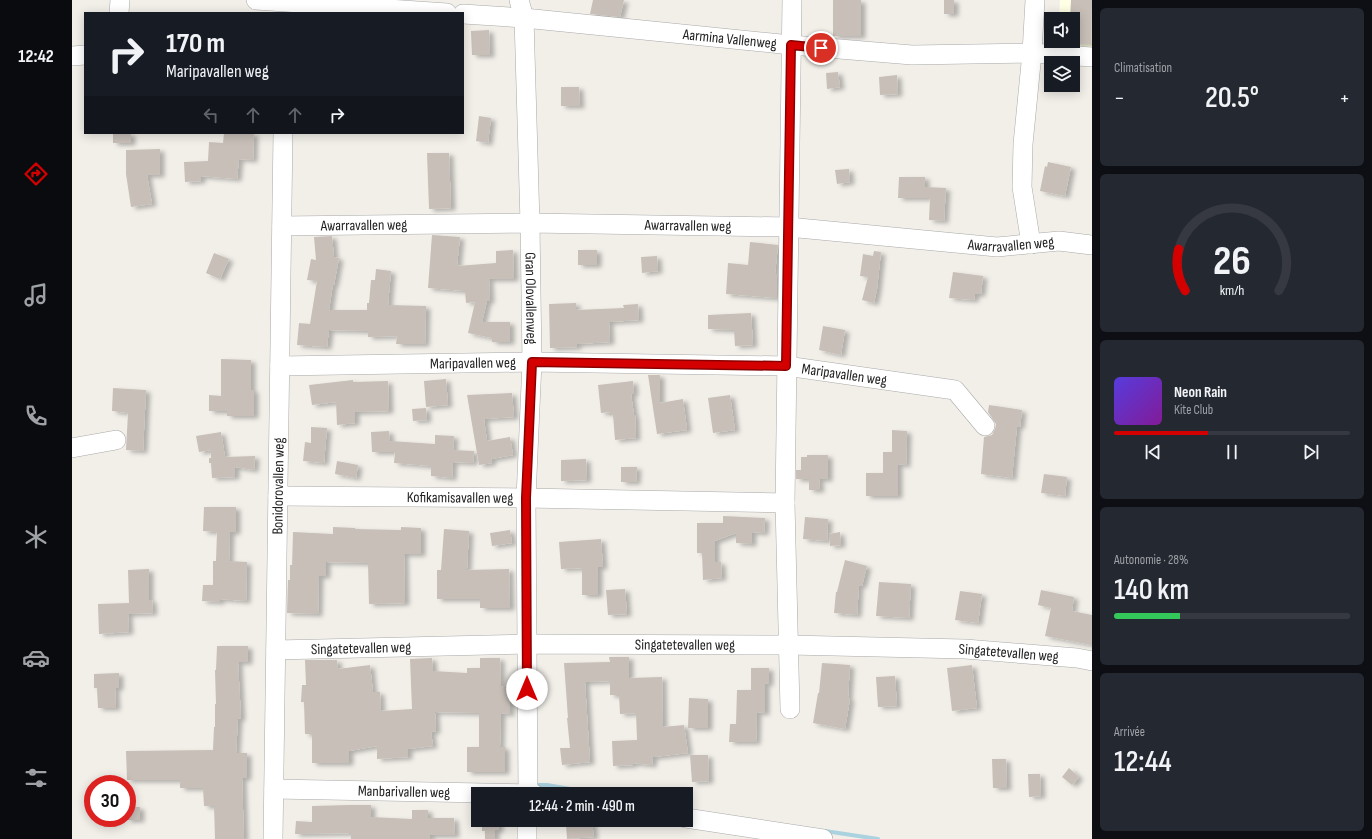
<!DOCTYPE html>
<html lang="fr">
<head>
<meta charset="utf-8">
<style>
  body { margin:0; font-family:"Sofia Sans Condensed",sans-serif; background:#242831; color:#f1f3f6; height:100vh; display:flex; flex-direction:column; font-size:15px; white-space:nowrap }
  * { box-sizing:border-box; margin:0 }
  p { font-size:13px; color:#9ea1a6 }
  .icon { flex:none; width:22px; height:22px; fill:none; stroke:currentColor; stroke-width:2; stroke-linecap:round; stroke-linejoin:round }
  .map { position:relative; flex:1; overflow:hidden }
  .sheet { display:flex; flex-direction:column; gap:8px; padding:8px; background:#0d0f14; width:280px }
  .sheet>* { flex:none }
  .guide { position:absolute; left:12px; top:12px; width:380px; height:122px; border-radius:0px; box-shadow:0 2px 10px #0003; background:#171b24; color:#f1f3f6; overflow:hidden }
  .controls { position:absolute; left:972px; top:12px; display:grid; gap:8px }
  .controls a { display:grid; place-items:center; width:36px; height:36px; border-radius:0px; background:#171b24; box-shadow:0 2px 10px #0003; font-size:20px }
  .speed { position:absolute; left:12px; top:775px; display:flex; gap:8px; font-size:20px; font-weight:700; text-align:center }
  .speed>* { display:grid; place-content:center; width:52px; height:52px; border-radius:50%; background:#171b24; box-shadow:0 2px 10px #0003; line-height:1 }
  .speed .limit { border:6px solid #d22; background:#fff; color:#111 }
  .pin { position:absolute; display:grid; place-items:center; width:34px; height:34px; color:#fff; margin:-17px; border:2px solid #fff; border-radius:50%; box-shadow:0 1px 4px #0007 }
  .me { position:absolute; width:44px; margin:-22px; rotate:0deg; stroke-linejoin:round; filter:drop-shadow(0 0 3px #0008) }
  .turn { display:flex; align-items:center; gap:14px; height:84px; padding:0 16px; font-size:18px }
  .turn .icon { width:52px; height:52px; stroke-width:2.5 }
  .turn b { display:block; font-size:28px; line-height:34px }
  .lanes { display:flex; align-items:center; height:38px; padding:0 16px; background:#0003; justify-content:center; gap:20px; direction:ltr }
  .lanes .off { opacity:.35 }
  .big { font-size:30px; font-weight:600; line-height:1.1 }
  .sheet .widget { flex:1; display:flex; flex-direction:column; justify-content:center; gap:6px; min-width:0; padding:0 14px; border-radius:6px; background:#242831 }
  .sheet .dial { align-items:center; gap:0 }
  .dial svg { height:104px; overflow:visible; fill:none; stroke:#363941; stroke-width:7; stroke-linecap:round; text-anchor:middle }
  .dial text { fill:#f1f3f6; stroke:none }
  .song { display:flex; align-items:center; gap:12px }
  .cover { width:48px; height:48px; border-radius:6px; background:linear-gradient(135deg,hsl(250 70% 55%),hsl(290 70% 35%)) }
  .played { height:4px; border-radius:2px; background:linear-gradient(90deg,#d40000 40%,#363941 40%) }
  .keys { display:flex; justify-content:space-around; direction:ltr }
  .heat { display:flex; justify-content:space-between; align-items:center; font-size:22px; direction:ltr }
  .charge { height:6px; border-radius:3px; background:linear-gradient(90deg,#34c759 28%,#363941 0) }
  .trip { position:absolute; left:399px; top:787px; width:222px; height:40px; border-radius:0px; background:#171b24; box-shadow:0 2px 10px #0003; font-weight:600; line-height:40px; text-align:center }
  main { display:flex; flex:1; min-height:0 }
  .tab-bar { display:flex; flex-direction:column; width:72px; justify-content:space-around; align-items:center; background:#090b0e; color:#9ea1a6 }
  .tab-bar .icon { width:28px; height:28px }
  .tab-bar .current { color:#d40000 }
  .tab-bar b { font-size:18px; color:#f1f3f6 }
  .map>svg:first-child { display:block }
  .education { fill:#ffffe5 }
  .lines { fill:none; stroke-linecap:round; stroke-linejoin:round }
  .stream { stroke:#aad3df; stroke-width:4 }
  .building { fill:#c7bfb8; filter:url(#shadow) }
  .minor-casing { stroke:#a9a9a9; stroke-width:20 }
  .minor { stroke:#fff; stroke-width:19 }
  .route-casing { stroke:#8a0000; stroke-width:10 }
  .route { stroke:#d40000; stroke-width:7 }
  .labels { text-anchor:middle; stroke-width:3; stroke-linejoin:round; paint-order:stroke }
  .street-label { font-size:15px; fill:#222; stroke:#fff }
</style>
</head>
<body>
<main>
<nav class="tab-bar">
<b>12:42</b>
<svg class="icon current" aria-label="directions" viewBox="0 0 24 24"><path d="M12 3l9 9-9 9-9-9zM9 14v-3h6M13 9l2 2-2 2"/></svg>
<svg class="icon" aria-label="music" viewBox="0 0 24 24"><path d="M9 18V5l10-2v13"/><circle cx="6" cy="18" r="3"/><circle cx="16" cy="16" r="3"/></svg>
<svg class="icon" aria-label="phone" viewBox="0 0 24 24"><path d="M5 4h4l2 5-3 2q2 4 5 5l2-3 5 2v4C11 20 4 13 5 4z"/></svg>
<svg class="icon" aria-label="climate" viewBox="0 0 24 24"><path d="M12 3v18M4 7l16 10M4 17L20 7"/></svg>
<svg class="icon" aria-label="car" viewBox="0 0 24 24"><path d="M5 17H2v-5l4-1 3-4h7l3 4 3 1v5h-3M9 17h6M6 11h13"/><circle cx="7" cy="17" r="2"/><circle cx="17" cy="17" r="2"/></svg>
<svg class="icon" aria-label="filters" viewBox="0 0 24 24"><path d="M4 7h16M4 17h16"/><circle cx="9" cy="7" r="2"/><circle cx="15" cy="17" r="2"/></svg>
</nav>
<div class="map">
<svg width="1020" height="839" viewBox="0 0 1020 839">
  <defs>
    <filter id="shadow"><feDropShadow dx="4.5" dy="2.5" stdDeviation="2" flood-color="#0004"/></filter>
  </defs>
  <rect width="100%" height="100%" fill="#f2efe9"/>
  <path class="education" d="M988 0H1020V50L986 48V41H1001V19H987Z"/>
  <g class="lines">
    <g class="stream">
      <path d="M460 785H475L527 794"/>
      <path d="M753 831 806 839"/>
    </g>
  </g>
  <g class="building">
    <path d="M521 0H552L548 17 518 14Z"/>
    <rect x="761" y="0" width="28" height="36"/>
    <rect x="872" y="0" width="10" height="14"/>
    <path d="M999 0H1020L1019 44H1001V19H998Z"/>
    <path d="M417 30 418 55H400L399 31Z"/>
    <path d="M766 72 768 87 755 89 754 73Z"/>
    <path d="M825 75 826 94 808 95 807 77Z"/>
    <path d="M489 87H507L508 106H489Z"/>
    <path d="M407 116 419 118 416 143 404 141Z"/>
    <rect x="41" y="133" width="18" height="10"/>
    <path d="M152 133H182L181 160 167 159 165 179 129 176V181L113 182 112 162 136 161 137 142 151 143Z"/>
    <path d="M88 149V175H75L80 204 59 207 54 174V150Z"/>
    <path d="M355 153H377L379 208 357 209Z"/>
    <path d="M976 162 999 167 993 196 968 191 973 166 975 167Z"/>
    <path d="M777 169 778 182 765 184 763 170Z"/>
    <path d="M827 177H853V187L874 188 872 221 857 220 858 198H826Z"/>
    <path d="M360 235 388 237 385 266 424 263V251L441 250 442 279H417L418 301H415L410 322H438V342H420V338L396 333 403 302 394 303 393 291 356 288Z"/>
    <path d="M260 236 262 257 267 258 262 285 261 284 257 310H295V303H297L299 280H303L304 269 319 271 316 305 354 306 353 344H324L325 336 296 337V331L257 330 255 347 225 345 227 323 238 324 245 281 235 280 239 259 244 260 242 237Z"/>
    <path d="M678 242 706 245 703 274H705V298L654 294 656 263 676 265Z"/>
    <rect x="506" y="250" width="19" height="15"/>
    <path d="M802 251 809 252 805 289 802 303 790 300 796 277 788 276 791 254 801 256Z"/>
    <path d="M142 253 157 259 148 279 134 273Z"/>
    <path d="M585 256 586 271 570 273 569 257Z"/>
    <path d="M881 272 911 276 909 294H903L902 300 877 298Z"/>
    <path d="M504 303V310L552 308 551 305 566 304 567 320 537 322 538 342 505 344V347L478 348 477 304Z"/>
    <path d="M679 313 681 345 663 346 662 330 636 329V315Z"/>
    <path d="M751 326 773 330 769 355 747 350Z"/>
    <path d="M149 359 179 360V390H182V416H155V411H137V395L149 396Z"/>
    <path d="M576 375H588V403L611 399 615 430 585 434Z"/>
    <path d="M374 379 376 405 354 407 352 381Z"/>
    <path d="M281 380V382L316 381 317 411 283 412V423L265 425 264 402 240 405 237 385Z"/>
    <path d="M561 381 562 394H559L562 415H563L564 438 543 440 541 415 538 416V412L529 413 526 385Z"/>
    <path d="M41 388 74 390 71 451 54 450 56 413 40 411Z"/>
    <path d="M440 393 442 417 412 419 415 441 438 437 441 455 419 459 420 463 407 465 395 395Z"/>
    <path d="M658 395 663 430 641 433 636 398Z"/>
    <path d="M917 405 950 410 948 427 945 426 940 478 909 474 912 437 920 435 923 429 924 424 916 412Z"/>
    <path d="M354 408 355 420 341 421 340 409Z"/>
    <path d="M239 427 255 428 252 463 231 461 233 442 239 443Z"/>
    <path d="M820 430 835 431 834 465 826 464V496H794V473H811V452H820Z"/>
    <path d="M317 431 318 441 363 444V435L382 436 381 450 402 451 401 463 381 462 380 478 359 476V466L322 463 323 452H300L299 432Z"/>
    <path d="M149 432 153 457 183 456 182 470 163 467V477L140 478 139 463H137V458H139V450L127 452 124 436Z"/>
    <path d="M735 455H756V479H747L748 490H737V479H724V470H729V457H735Z"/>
    <path d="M514 459 515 480 489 481V460Z"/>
    <path d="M265 461 286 465 284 478 263 474Z"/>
    <path d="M549 467H565L564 482H549Z"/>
    <path d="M972 474 995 477 993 496 969 493Z"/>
    <path d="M132 507H164V532H158L157 561 175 562 174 601 148 599V602L130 601 131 585H141V561H144L145 532 131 531Z"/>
    <path d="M651 516 693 518 692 533 680 532V544L664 543V533L643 541V562H649L650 578 631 580 630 553H625V523H651Z"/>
    <path d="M733 517 756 519 755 541 731 539Z"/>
    <path d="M261 527 283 528V529L329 530V527L349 528V554H332L333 603 297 604 296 563 254 562V576H247L246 614 215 613 216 580H218V565H220L221 532 261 534Z"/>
    <path d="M372 529 397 531 395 570 437 569 438 608H408V599H365V570H369Z"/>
    <path d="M438 530 440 543 420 546 418 533Z"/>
    <path d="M768 532 769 545 758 546 757 534Z"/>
    <path d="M529 539 531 567H526V595H510V568L489 569 487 542Z"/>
    <path d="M773 560 795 566 790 586 787 585 785 615 762 613 764 592H765Z"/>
    <path d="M77 569V600H80L81 613 56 614 57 632 27 634 26 604 57 603 56 570Z"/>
    <path d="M807 582 839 584 837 618 804 616Z"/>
    <path d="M553 589 555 614 536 615 534 590Z"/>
    <path d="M969 590 1002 597 1000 611 1020 615V645L973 636 979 608 966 605Z"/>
    <path d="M888 591 910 594 906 623 883 620Z"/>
    <path d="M145 646H176V662H166L169 718 166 719 164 753H175V778H170L172 839H143L142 806H132L131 788H108V780H55L54 751 141 750 142 727H143V704H144L143 670H144Z"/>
    <path d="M537 657H557V678L590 677 591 727 612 725 616 753 581 757 580 765 561 763V765L541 766 540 741 565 740 564 713 548 714 547 695H538V681L513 682 518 762 490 765 488 748H498L495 718H496L492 663 538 662Z"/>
    <path d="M360 658 361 671 395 673V668H408V658H428L429 686 438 687V714L429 713 428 747H433V772H395V747H407V713L363 712 364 731 359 732 361 746 336 749V757L305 759V746L277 751V763H240V734H233L232 702H229L230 685H234L233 660H265L266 669 298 665 301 692H308L309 711 340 709 338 659Z"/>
    <path d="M750 663 778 665 776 698 778 699 773 729 741 723 746 693H747Z"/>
    <path d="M900 665 905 708 880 711 875 668Z"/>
    <path d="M679 668H697V684L693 683V713L685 712 684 742H657L658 724H664L665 690H679Z"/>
    <path d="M47 673V688H43L44 708H26L25 688H22V674Z"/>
    <path d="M823 676 825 706 806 707 804 677Z"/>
    <path d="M617 698 636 699V728H616Z"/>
    <path d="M618 755H636L637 781 620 782Z"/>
    <path d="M920 759H934L935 788H921Z"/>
    <path d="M997 768 1007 777 1000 785 990 777Z"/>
    <path d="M956 774H968L969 796 957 797Z"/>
    <path d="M278 805H299V817L340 819V810H356V818H382L383 835H358V839H279V833L223 834 224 821 240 822V806Z"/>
    <rect x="55" y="807" width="13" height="13"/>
    <path d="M410 820H427V830H423V839H413V831H410Z"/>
    <path d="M520 822 522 837 495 839 494 825Z"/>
  </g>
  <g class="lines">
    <defs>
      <g id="minor">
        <path d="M184 0 375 13"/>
        <path id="s1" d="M447 0 452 18 458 223 460 362 454 498 456 794"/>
        <path d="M47 13 48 0"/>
        <path id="s2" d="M391 14 452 18 719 45 840 55 960 53 1020 57"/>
        <path d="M0 56 13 55"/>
        <path id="s3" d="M210 226 458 223 716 227 925 247 987 241 1020 245"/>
        <path d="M959 244 950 187 951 144 960 53 963 0"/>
        <path id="s4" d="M208 366 460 362 714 366 883 390 913 426"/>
        <path d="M0 448 44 440"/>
        <path id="s5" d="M206 496 454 498 713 503"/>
        <path id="s6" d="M204 650 455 644 717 645 893 649 1005 658 1020 661"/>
        <path d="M718 709 713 503 720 0"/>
        <path id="s7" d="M202 789 462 794"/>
        <path d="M614 818 751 839"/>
        <path id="s8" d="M201 839 211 133"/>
        <path d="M455 839V820"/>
      </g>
    </defs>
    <use href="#minor" class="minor-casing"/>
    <use href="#minor" class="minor"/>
  </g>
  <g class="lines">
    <defs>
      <path id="route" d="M455 689 454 498 460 362 714 366 719 45 749 48"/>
    </defs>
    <use href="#route" class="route-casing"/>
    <use href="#route" class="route"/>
  </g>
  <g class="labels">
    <g class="street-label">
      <text dy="5" stroke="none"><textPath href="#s2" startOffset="268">Aarmina Vallenweg</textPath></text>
      <text dy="5" stroke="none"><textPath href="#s3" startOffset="82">Awarravallen weg</textPath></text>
      <text dy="5" stroke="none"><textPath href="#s3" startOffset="406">Awarravallen weg</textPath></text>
      <text dy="5" stroke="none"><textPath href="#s3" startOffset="730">Awarravallen weg</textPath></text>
      <text dy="5" stroke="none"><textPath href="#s1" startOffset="299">Gran Olovallenweg</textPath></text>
      <text dy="5" stroke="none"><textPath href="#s4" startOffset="193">Maripavallen weg</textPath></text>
      <text dy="5" stroke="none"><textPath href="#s4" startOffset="565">Maripavallen weg</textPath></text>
      <text dy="5" stroke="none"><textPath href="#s8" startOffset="353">Bonidorovallen weg</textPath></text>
      <text dy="5" stroke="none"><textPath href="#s5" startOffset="182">Kofikamisavallen weg</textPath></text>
      <text dy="5" stroke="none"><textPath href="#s6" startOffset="409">Singatetevallen weg</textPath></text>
      <text dy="5" stroke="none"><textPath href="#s6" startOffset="85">Singatetevallen weg</textPath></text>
      <text dy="5" stroke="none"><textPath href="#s6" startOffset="733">Singatetevallen weg</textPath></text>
      <text dy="5" stroke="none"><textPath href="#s7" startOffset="130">Manbarivallen weg</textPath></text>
    </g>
  </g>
</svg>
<div class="controls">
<a><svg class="icon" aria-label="sound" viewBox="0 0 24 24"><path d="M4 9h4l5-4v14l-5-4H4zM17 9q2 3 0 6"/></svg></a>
<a><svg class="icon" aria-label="layers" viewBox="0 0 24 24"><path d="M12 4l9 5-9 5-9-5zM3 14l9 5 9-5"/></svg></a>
</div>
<div class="speed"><div class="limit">30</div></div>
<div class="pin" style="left:749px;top:48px;background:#d93025"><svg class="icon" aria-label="arrive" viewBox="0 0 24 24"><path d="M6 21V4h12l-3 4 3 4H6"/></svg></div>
<svg class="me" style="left:455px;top:689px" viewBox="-20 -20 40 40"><circle r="19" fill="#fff"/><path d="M0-13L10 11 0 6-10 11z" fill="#d40000"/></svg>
<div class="trip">12:44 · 2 min · 490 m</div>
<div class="guide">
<div class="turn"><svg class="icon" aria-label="right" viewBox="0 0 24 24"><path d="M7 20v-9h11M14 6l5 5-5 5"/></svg><div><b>170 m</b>Maripavallen weg</div></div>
<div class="lanes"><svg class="icon off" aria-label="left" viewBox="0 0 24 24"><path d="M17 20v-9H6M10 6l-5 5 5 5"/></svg><svg class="icon off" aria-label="ahead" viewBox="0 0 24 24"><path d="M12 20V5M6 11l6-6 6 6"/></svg><svg class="icon off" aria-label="ahead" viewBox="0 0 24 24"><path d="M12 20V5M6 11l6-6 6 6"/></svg><svg class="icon" aria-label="right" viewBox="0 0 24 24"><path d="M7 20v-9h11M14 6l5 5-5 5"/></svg></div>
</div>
</div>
<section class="sheet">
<div class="widget"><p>Climatisation</p>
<div class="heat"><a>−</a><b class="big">20.5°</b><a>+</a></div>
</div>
<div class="widget dial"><svg viewBox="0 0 100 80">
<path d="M14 69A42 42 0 1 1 86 69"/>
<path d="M14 69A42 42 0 0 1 9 37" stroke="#d40000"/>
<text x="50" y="56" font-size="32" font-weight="700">26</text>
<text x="50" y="72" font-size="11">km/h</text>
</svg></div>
<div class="widget">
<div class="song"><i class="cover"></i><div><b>Neon Rain</b><p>Kite Club</p></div></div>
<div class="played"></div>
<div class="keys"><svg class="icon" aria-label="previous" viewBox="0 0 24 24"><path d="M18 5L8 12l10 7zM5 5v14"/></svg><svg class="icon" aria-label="pause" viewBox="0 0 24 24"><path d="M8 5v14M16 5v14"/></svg><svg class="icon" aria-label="next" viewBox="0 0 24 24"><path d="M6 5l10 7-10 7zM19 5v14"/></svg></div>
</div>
<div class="widget"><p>Autonomie · 28%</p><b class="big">140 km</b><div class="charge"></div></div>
<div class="widget"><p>Arrivée</p><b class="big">12:44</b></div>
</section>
</main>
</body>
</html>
